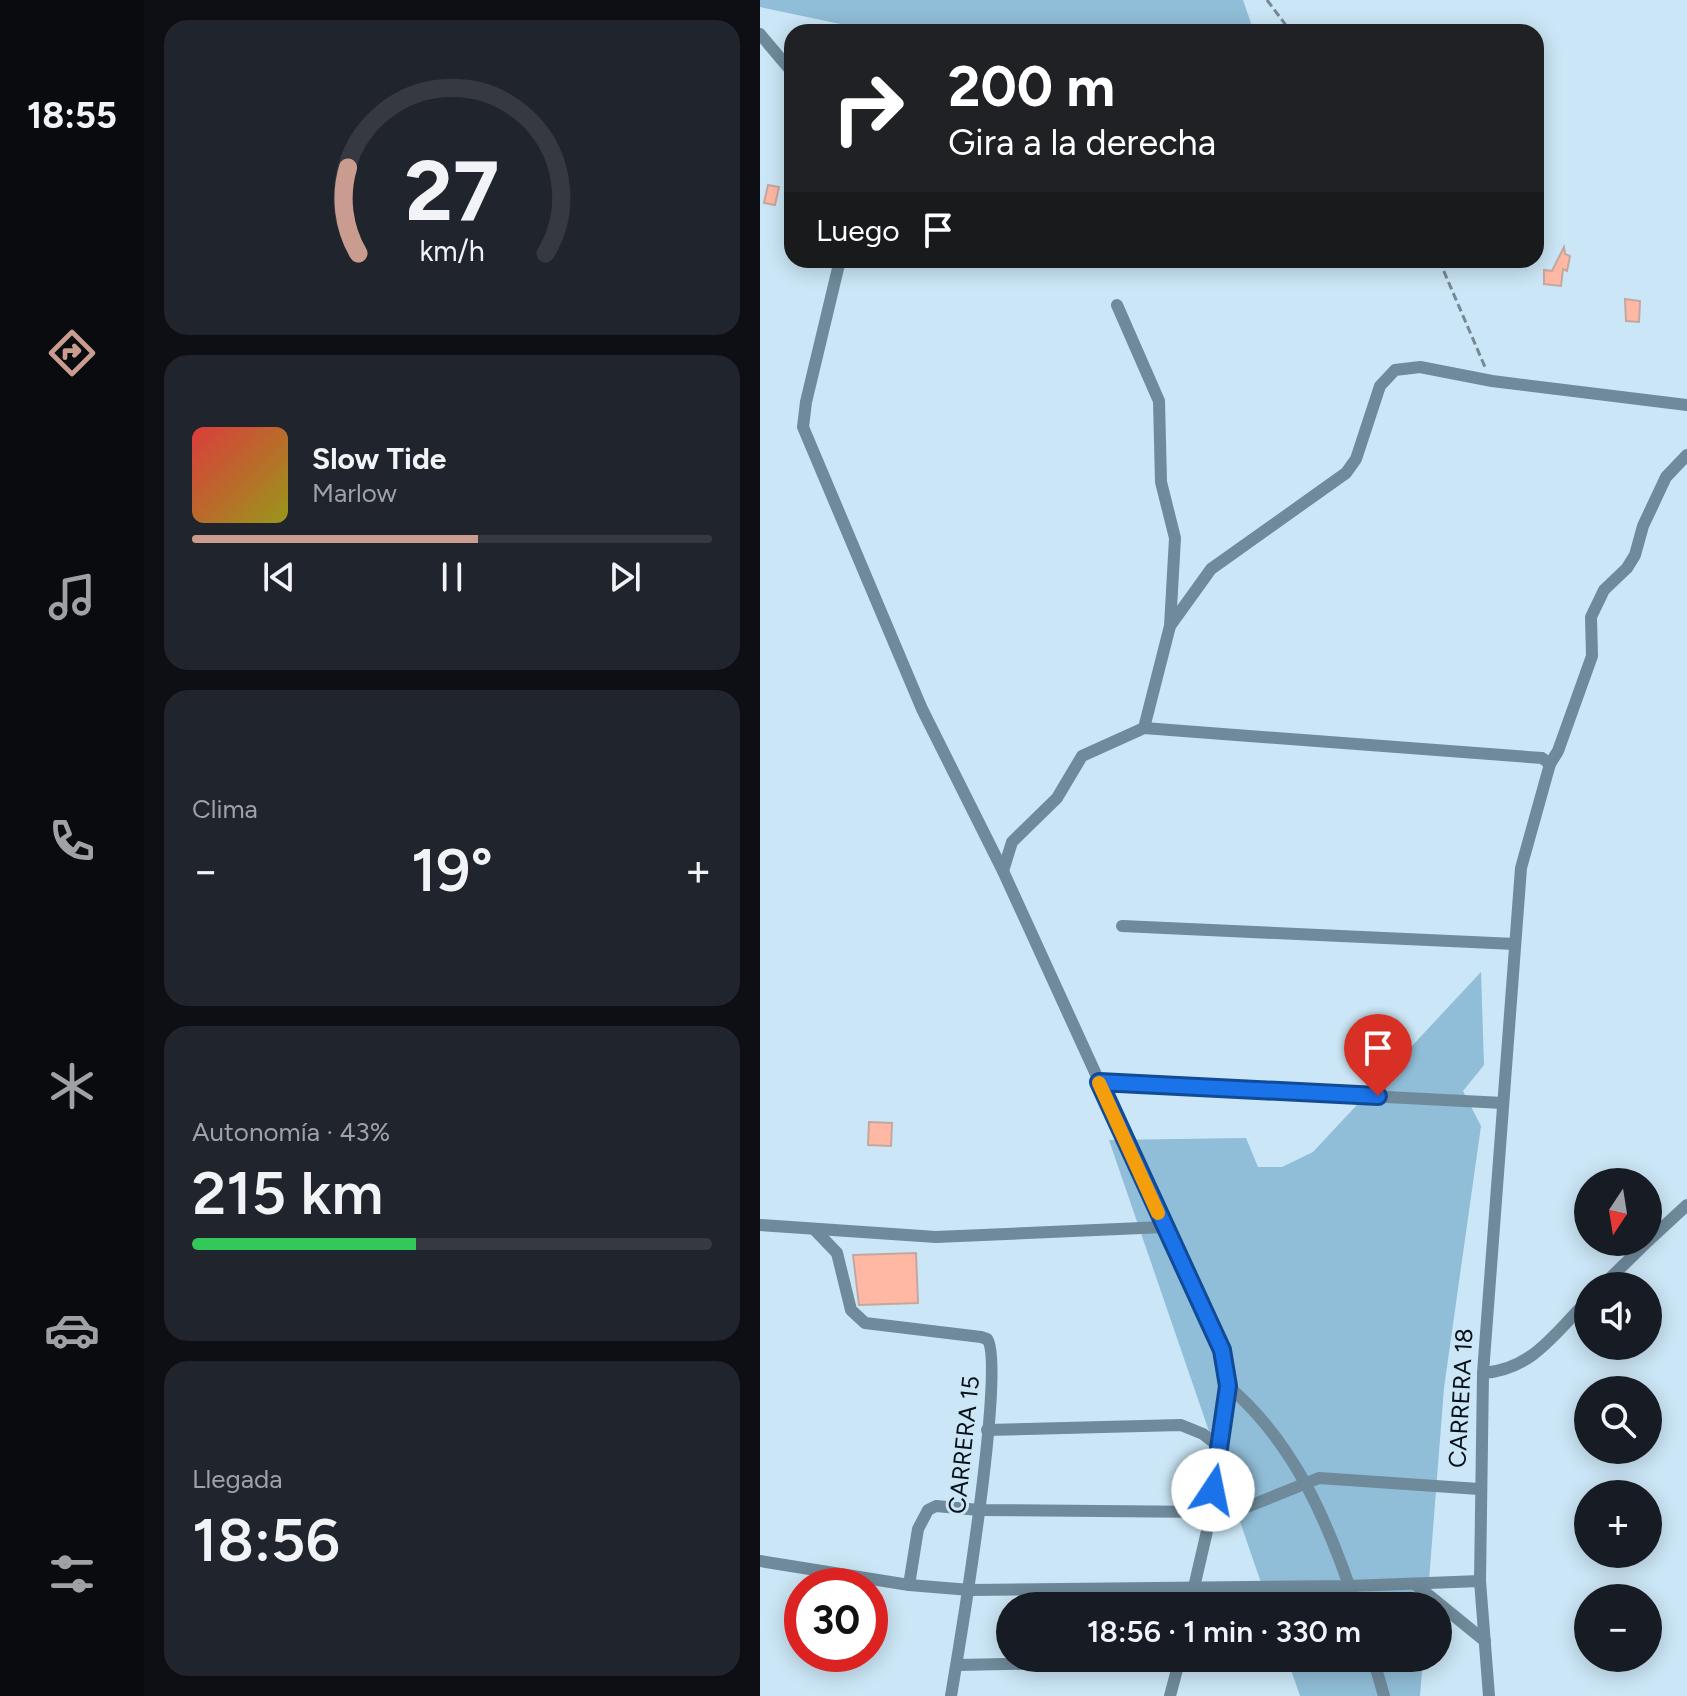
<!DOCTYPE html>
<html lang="es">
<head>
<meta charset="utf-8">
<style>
  body { margin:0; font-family:Figtree,sans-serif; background:#20242c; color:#f1f3f6; height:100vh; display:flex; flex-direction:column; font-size:30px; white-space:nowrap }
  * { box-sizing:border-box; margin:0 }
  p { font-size:26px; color:#9ea1a6 }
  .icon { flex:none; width:44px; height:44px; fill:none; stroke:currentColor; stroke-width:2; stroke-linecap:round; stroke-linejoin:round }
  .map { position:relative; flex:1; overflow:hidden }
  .sheet { display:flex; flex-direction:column; gap:20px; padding:20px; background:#0d0f14; width:616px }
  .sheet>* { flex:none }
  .banner { position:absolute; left:24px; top:24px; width:760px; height:244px; border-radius:24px; box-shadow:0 4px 20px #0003; background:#202124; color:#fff; overflow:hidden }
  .needle { width:52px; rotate:192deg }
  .fabs { position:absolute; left:814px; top:1168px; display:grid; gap:16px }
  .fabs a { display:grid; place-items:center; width:88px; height:88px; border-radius:50%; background:#171b24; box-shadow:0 4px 20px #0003; font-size:40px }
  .speed { position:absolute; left:24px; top:1568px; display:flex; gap:16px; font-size:40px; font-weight:700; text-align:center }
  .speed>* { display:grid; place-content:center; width:104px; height:104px; border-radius:50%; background:#171b24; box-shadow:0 4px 20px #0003; line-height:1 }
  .speed .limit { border:12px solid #d22; background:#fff; color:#111 }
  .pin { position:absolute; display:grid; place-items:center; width:68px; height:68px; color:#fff; margin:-82px -34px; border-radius:50% 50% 50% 0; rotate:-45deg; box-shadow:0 0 8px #0007 }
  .pin .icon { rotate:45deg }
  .me { position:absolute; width:88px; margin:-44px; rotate:11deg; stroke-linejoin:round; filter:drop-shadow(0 0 6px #0008) }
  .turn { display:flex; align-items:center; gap:28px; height:168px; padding:0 32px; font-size:36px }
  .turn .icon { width:104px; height:104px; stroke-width:2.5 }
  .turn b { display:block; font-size:56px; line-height:68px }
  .then { display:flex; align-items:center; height:76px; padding:0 32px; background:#0003; gap:16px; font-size:30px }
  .big { font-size:60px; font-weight:600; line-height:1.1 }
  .sheet .card { flex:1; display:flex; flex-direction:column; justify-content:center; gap:12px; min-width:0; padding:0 28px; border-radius:24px; background:#20242c }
  .sheet .dial { align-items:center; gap:0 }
  .dial svg { height:208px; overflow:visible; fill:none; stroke:#363941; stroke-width:7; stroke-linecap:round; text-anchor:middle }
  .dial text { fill:#f1f3f6; stroke:none }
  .song { display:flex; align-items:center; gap:24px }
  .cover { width:96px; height:96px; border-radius:12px; background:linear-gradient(135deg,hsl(0 70% 55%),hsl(60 70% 35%)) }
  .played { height:8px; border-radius:4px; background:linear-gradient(90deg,#c99c8f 55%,#363941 55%) }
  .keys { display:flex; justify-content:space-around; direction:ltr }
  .heat { display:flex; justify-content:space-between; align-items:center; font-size:44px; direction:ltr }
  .charge { height:12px; border-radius:6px; background:linear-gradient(90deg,#34c759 43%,#363941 0) }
  .trip { position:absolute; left:236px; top:1592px; width:456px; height:80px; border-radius:40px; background:#171b24; box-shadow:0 4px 20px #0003; font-weight:600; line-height:80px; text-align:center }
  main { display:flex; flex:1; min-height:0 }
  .tabs { display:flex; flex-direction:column; width:144px; justify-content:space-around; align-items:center; background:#090b0e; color:#9ea1a6 }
  .tabs .icon { width:56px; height:56px }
  .tabs .active { color:#c99c8f }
  .tabs b { font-size:36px; color:#f1f3f6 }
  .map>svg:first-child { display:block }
  .green { fill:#90bdd7 }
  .building { fill:#ffb8a4; stroke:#c4a79f; stroke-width:2 }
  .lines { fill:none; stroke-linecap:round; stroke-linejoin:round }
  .path { stroke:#768995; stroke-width:3; stroke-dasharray:8 4; stroke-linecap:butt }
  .minor { stroke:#6f8a9b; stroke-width:12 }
  .route-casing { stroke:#114b97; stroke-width:20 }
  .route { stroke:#1a73e8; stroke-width:14 }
  .slow { stroke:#f59e0b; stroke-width:14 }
  .labels { text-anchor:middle; stroke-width:6; stroke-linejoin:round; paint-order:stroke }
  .street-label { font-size:24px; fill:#081117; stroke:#cbe6f6 }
</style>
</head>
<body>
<main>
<nav class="tabs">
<b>18:55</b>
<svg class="icon active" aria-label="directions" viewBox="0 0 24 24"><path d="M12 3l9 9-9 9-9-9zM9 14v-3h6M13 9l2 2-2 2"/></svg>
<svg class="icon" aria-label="music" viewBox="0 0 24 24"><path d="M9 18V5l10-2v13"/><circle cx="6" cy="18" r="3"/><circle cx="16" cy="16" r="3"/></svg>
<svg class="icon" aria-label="phone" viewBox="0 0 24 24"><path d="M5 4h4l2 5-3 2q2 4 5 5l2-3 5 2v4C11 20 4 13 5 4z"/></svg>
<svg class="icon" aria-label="climate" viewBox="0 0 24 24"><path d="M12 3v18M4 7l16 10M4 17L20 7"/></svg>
<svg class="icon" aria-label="car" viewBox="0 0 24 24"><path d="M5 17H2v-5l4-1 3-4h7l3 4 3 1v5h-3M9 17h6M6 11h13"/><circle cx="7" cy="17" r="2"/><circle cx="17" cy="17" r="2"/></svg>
<svg class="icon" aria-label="filters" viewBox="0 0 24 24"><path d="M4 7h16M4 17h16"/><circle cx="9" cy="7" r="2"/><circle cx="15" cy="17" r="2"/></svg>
</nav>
<section class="sheet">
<div class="card dial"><svg viewBox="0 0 100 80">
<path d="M14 69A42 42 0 1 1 86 69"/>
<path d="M14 69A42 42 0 0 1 10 36" stroke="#c99c8f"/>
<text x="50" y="56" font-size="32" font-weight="700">27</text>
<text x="50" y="72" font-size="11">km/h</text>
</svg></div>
<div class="card">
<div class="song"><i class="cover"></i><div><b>Slow Tide</b><p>Marlow</p></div></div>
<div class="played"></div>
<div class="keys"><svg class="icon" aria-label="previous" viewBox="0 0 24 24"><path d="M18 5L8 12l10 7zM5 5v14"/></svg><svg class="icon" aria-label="pause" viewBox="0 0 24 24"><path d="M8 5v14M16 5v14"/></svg><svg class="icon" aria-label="next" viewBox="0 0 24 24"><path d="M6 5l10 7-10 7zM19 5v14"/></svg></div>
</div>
<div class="card"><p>Clima</p>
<div class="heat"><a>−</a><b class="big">19°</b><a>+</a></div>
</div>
<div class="card"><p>Autonomía · 43%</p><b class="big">215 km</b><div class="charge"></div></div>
<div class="card"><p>Llegada</p><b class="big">18:56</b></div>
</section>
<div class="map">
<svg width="927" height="1696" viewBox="0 0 927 1696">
  <rect width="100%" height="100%" fill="#cbe6f6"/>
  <g class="green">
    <path d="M0 0H483L494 32H118L0 7Z"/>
    <path d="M721 972 724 1065 703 1091 721 1126 684 1388 667 1606H509L349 1140 486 1138 498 1167H522L553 1152Z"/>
    <path d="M527 1658H663L660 1696H540Z"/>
  </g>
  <g class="building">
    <path d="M8 185 19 187 15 205 4 203Z"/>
    <path d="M804 247 805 254 810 256 807 271 803 269 801 286 784 284V270L792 271Z"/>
    <path d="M865 299 880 301 879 322 866 321Z"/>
    <path d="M109 1122 132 1123 131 1146 108 1145Z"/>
    <path d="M156 1253 158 1303 99 1305 93 1255Z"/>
  </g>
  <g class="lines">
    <g class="path">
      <path d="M507 0 531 32"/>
      <path d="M679 260 725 367"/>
    </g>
    <g class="minor">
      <path d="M0 34 32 72"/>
      <path d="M80 260 46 402 43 427 162 709 243 871 462 1350C477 1433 447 1524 430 1606"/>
      <path d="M357 305 399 401 401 482 415 538 410 626 384 728"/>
      <path d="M410 626 451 569 586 473 596 459 620 386 635 370 660 367 732 381 927 405"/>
      <path d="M243 871 252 842 297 798 322 756 384 728 782 758 790 764"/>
      <path d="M362 926 755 944"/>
      <path d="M339 1082 743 1103"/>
      <path d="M0 1225 176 1237 404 1227"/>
      <path d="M54 1229 77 1253 91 1310 105 1323 221 1337 227 1339C247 1362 199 1649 191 1696"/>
      <path d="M888 1241 927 1205"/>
      <path d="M842 1286 887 1242"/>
      <path d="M723 1373C772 1370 795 1333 828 1300"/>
      <path d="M468 1386C535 1443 569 1524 596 1606"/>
      <path d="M227 1430 421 1425 443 1434 461 1448"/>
      <path d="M0 1561 149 1585 210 1590 590 1586 720 1581"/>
      <path d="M655 1584 725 1641"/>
      <path d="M149 1585 158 1529 168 1510 176 1506 219 1510 449 1512 487 1507 559 1478 719 1489"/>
      <path d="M613 1658 624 1696"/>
      <path d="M197 1665 571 1658"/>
      <path d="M410 1696 420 1658"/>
      <path d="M729 1696 720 1581 723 1373 761 868 790 764 798 751 832 656 831 617 844 590 867 568 875 555 883 526 906 477 927 455"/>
    </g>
  </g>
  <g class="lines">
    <defs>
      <path id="route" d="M453 1490 468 1386 462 1350 339 1082 618 1096"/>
    </defs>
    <use href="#route" class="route-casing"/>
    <use href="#route" class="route"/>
    <path class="slow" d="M339 1083 398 1213"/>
  </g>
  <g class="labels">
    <g class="street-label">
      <text transform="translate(701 1398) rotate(-87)" y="8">CARRERA 18</text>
      <text transform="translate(204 1445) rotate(-84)" y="8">CARRERA 15</text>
    </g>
  </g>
</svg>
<div class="fabs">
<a><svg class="needle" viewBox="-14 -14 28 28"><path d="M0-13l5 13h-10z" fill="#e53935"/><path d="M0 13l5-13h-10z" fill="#9ea1a6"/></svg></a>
<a><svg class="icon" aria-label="sound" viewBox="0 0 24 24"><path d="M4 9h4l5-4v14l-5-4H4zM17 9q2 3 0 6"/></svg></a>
<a><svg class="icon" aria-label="search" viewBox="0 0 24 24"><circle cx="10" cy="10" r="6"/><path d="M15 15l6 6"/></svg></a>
<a>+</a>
<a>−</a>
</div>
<div class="speed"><div class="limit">30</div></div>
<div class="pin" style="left:618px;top:1096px;background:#d93025"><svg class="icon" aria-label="arrive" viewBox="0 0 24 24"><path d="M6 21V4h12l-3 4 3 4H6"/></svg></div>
<svg class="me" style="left:453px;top:1490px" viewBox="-20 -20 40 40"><circle r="19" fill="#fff"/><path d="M0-13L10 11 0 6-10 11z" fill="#1a73e8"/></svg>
<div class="trip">18:56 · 1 min · 330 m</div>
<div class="banner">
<div class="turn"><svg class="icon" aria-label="right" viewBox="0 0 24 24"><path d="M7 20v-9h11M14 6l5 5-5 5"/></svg><div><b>200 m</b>Gira a la derecha</div></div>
<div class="then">Luego<svg class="icon" aria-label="arrive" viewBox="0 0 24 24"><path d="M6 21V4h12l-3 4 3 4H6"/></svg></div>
</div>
</div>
</main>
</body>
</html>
